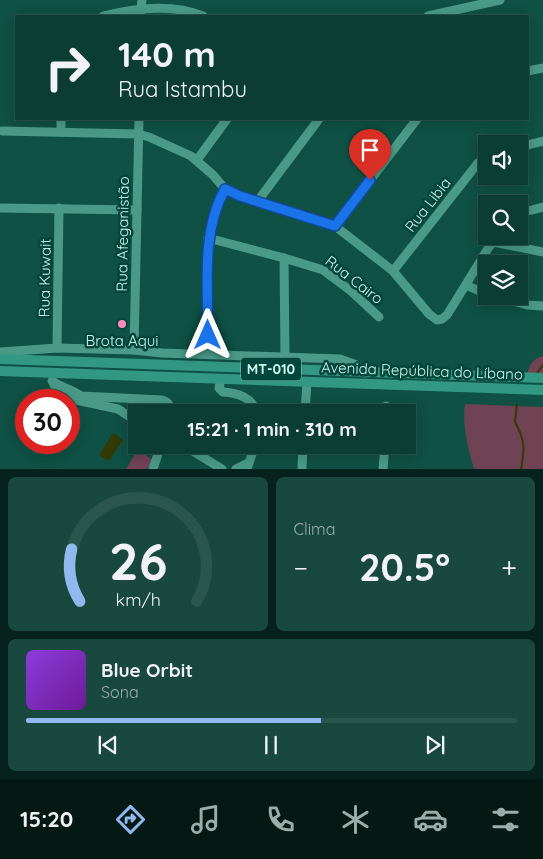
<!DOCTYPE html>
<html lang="pt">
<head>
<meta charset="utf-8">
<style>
  body { margin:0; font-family:Quicksand,sans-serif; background:#19483f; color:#f1f3f6; height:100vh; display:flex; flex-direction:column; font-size:19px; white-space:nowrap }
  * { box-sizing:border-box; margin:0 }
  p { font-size:16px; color:#9aaeac }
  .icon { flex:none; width:28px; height:28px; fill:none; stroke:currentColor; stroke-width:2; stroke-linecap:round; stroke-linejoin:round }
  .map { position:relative; height:469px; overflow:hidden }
  .drawer { display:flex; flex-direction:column; gap:8px; padding:8px; background:#06221c; flex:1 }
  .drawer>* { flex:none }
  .banner { position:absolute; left:15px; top:15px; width:514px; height:105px; border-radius:0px; box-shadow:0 2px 12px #0003,0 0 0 1px #2b564e; background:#0b3d33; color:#f1f3f6; overflow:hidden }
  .controls { position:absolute; left:478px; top:135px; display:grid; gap:10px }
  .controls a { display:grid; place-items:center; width:50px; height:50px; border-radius:0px; background:#0b3d33; box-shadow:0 2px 12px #0003,0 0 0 1px #2b564e; font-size:25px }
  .speed { position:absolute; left:15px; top:389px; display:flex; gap:10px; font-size:25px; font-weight:700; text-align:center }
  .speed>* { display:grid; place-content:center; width:65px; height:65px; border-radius:50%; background:#0b3d33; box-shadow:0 2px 12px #0003,0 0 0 1px #2b564e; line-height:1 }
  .speed .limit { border:8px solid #d22; background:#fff; color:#111 }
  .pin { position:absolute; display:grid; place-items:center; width:42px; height:42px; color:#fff; margin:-51px -21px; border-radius:50% 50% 50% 0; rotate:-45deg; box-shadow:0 0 5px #0007 }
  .pin .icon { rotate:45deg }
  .me { position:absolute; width:55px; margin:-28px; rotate:0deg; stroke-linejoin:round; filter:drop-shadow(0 0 4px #0008) }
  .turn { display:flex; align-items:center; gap:18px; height:105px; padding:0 20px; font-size:22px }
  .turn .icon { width:65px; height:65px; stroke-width:2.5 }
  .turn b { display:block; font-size:35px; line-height:42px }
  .big { font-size:38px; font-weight:700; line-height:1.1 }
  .drawer .tile { flex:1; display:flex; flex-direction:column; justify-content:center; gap:8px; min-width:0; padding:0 18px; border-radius:8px; background:#19483f }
  .drawer .dial { align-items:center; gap:0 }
  .dial svg { height:130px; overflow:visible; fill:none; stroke:#2b564e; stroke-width:7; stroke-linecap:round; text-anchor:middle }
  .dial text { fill:#f1f3f6; stroke:none }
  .song { display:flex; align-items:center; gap:15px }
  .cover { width:60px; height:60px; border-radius:8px; background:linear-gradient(135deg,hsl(270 70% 55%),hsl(280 70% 35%)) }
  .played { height:5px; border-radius:2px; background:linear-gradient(90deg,#90b9f0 60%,#2b564e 60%) }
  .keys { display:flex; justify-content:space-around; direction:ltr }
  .heat { display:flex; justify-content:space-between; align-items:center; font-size:28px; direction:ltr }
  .drawer .tiles { flex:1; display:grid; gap:8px; grid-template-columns:1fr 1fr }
  .tile:last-child { grid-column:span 2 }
  .trip { position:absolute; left:128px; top:404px; width:288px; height:50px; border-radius:0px; background:#0b3d33; box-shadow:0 2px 12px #0003,0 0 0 1px #2b564e; font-weight:700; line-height:50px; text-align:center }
  .tab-bar { display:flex; height:80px; justify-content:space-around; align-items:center; background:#041814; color:#9aaeac }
  .tab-bar .icon { width:35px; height:35px }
  .tab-bar .selected { color:#90b9f0 }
  .tab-bar b { font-size:22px; color:#f1f3f6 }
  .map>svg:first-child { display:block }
  .green { fill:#704354 }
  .water { fill:#343a06 }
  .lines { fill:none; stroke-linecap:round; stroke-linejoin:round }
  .stream { stroke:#343a06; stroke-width:2 }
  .minor { stroke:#4a9a87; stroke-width:9 }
  .major { stroke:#339883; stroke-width:10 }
  .route-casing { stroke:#114b97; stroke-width:12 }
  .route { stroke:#1a73e8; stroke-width:9 }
  .poi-dot { fill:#ff8eba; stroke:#00463a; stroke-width:2 }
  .labels { text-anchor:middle; stroke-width:5; stroke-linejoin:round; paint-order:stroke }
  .shield { fill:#00463a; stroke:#90c0b4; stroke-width:1 }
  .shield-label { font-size:14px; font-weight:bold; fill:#cef4e9 }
  .street-label { font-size:15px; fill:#cef4e9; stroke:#00463a }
  .poi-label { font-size:15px; fill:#cef4e9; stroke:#00463a }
</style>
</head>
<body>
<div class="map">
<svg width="543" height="469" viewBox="0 0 543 469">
  <rect width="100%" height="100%" fill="#0f5144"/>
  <g class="green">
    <path d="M543 356V377H526C529 366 532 359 543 356Z"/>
    <path d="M465 404 543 407V469H474C468 448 462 426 465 404Z"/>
    <path d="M138 450 153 460 147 469H126Z"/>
  </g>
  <path class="water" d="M113 433 123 440 109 461 99 455Z"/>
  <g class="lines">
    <g class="stream">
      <path d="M537 373 543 365"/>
      <path d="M517 404 515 422C525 440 525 449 521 469"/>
    </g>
    <g class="minor">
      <path d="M103 16C135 8 172 3 203 16"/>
      <path d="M140 16 142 0"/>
      <path d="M428 16 500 0"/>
      <path d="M528 71 543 68"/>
      <path d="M2 131 138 134 149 137 191 156 213 175 225 189 240 196 335 226 393 271 429 314 437 320 442 319 447 315 489 247 499 236"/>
      <path d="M61 132V119"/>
      <path d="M519 147 543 141"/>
      <path d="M197 160 227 119"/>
      <path d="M257 202 319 119"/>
      <path d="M0 208 137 210"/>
      <path d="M519 217 524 212 543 207"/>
      <path d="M335 226 417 119"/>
      <path d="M208 238 284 258 285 357"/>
      <path d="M493 242 543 252"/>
      <path d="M284 258 323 270 351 291 379 317"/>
      <path d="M393 271 478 163 486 158"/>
      <path d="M466 285 486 294"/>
      <path d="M495 296 527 305 543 306"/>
      <path d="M57 348 59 208"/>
      <path d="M134 350 139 119"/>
      <path d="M0 352 57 348 134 350 162 353 340 359 354 364 365 373"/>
      <path d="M208 354V238L219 199 225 189"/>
      <path d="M221 379 219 388 223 392C238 393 251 397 257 412"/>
      <path d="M52 381C62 388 72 389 81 396L162 400C169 402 170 405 170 412"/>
      <path d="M54 385 67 398 118 409 136 421"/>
      <path d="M305 412 307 382"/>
      <path d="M386 412V406"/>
      <path d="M183 445 222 469"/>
      <path d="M153 469 161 445"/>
      <path d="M236 469 248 463"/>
      <path d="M247 469 255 445"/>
      <path d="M302 469 303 445"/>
      <path d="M383 469 385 445"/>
    </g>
    <g class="major">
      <path d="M0 359 543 378"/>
      <path d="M0 371 543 390"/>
    </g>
  </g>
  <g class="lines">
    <defs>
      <path id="route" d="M208 335C208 287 201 232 225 189L240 196 335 226 370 180"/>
    </defs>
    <use href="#route" class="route-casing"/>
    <use href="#route" class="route"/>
  </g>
  <circle class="poi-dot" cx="122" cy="324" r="5"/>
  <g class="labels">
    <rect class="shield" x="241" y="357.5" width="60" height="23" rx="4"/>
    <g class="shield-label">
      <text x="271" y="374">MT-010</text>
    </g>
    <g class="street-label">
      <text transform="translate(428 205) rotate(-52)" y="5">Rua Libia</text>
      <text transform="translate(123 234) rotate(-89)" y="5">Rua Afeganistão</text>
      <text transform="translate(45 278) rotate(-89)" y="5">Rua Kuwait</text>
      <text transform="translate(354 280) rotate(38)" y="5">Rua Cairo</text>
      <text transform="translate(422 371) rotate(2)" y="5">Avenida República do Líbano</text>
    </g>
    <g class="poi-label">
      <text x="122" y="346">Brota Aqui</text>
    </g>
  </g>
</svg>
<div class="controls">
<a><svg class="icon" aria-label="sound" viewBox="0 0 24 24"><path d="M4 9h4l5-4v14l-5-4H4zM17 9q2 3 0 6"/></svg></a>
<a><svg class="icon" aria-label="search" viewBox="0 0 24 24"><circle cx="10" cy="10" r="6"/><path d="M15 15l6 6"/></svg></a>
<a><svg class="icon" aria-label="layers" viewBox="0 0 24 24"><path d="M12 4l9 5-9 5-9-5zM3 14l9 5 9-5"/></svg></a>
</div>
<div class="speed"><div class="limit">30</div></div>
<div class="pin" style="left:370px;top:180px;background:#d93025"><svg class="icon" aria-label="arrive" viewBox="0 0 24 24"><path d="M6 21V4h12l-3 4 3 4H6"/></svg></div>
<svg class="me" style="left:208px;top:335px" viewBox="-20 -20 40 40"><path d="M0-17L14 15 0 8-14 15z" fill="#1a73e8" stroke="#fff" stroke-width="4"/></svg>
<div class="trip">15:21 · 1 min · 310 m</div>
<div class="banner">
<div class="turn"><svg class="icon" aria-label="right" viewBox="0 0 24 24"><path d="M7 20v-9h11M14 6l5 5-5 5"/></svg><div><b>140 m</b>Rua Istambu</div></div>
</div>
</div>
<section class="drawer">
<div class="tiles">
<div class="tile dial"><svg viewBox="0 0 100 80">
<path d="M14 69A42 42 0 1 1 86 69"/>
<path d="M14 69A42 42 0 0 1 9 37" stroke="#90b9f0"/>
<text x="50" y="56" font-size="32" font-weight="700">26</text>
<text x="50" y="72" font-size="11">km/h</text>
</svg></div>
<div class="tile"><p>Clima</p>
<div class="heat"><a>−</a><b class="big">20.5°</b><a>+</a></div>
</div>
<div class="tile">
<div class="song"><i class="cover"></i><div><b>Blue Orbit</b><p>Sona</p></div></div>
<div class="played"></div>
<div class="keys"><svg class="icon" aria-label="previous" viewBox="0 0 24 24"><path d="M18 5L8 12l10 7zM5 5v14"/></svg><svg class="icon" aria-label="pause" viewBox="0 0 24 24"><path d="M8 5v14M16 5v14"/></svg><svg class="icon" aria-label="next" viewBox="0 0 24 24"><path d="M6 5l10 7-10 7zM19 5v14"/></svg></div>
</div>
</div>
</section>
<nav class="tab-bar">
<b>15:20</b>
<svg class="icon selected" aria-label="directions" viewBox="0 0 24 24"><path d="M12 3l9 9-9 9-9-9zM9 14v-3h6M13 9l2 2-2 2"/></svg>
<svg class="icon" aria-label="music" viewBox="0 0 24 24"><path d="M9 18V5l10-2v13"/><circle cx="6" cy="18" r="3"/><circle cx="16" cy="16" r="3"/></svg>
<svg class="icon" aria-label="phone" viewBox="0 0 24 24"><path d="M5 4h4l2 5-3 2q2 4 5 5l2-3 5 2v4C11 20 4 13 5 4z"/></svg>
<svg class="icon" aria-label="climate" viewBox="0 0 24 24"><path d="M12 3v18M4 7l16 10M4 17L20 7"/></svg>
<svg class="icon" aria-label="car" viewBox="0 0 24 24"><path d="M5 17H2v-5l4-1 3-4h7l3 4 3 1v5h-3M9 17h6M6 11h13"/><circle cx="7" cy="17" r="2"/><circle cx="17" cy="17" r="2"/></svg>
<svg class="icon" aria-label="filters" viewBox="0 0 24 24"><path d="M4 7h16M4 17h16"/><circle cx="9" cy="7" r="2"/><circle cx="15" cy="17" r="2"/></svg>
</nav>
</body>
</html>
